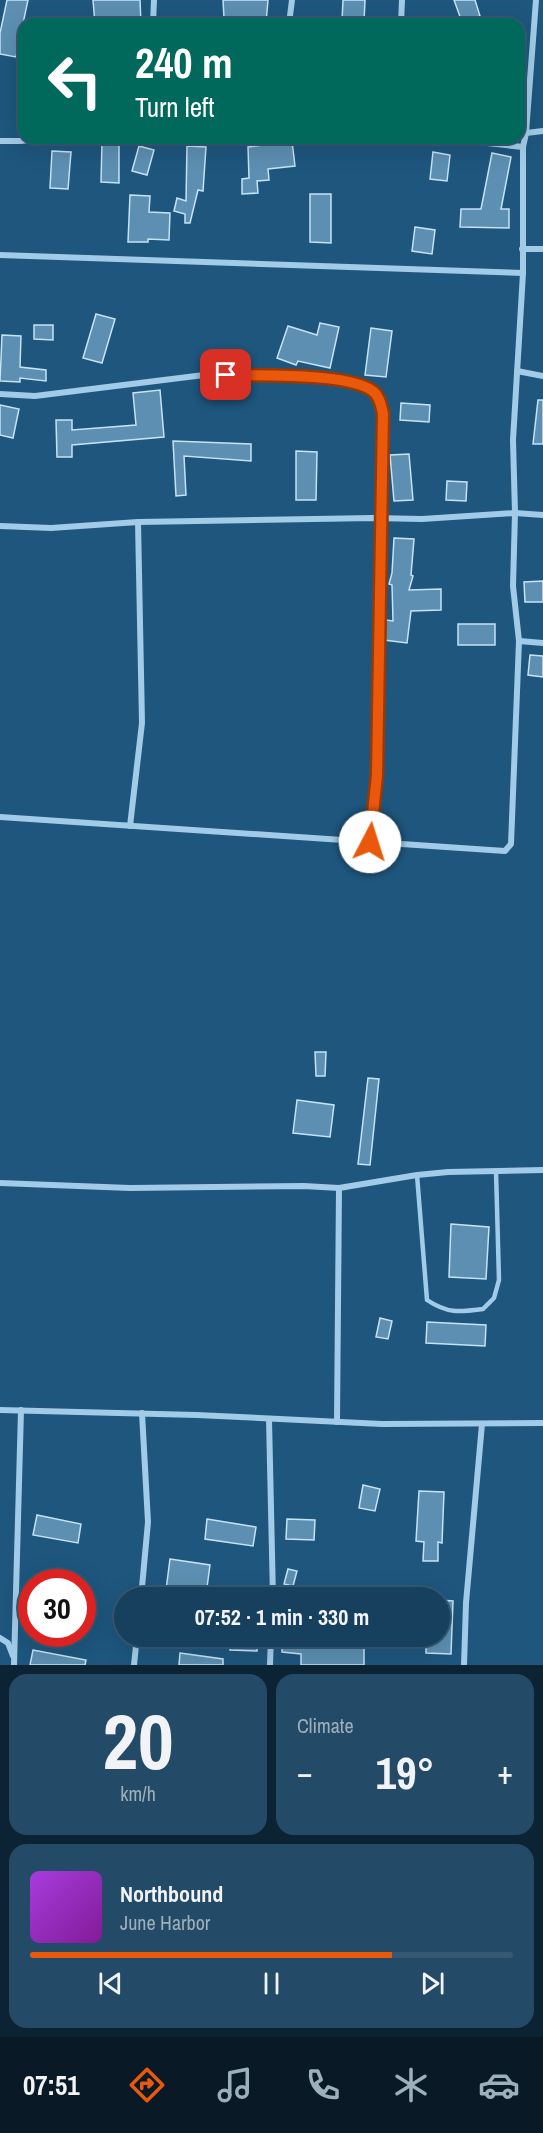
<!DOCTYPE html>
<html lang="en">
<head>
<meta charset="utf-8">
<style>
  body { margin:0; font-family:"Archivo Narrow",sans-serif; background:#234b67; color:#f1f3f6; height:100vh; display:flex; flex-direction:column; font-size:22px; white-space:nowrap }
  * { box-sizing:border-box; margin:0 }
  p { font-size:20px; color:#9eafbc }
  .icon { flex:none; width:33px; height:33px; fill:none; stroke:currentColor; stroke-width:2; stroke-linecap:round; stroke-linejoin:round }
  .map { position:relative; height:1665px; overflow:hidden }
  .side { display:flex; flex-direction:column; gap:9px; padding:9px; background:#0c2334; flex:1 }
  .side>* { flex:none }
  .hud { position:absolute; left:18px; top:18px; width:507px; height:126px; border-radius:18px; box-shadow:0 6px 24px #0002,0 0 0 2px #355973; background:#00695c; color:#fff; overflow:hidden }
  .speed { position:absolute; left:18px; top:1569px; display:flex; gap:12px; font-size:30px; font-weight:700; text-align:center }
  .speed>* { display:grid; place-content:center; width:78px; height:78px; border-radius:50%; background:#16405e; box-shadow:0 6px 24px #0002,0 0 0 2px #355973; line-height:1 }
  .speed .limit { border:9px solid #d22; background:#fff; color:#111 }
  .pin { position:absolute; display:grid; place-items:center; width:51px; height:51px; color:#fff; margin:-26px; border-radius:12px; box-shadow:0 3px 9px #0006 }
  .me { position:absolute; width:66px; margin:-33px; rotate:5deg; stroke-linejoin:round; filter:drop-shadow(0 0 4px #0008) }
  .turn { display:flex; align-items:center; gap:21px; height:126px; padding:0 18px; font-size:27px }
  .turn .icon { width:78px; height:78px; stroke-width:2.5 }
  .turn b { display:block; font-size:42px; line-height:51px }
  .big { font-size:45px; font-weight:700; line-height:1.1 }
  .side .tile { flex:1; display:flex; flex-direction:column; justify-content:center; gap:9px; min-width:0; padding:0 21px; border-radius:18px; background:#234b67 }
  .side .dial { align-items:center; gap:0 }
  .dial b { font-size:78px; line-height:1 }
  .song { display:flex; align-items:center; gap:18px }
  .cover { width:72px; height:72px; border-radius:9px; background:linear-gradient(135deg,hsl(280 70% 55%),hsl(290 70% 35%)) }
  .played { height:6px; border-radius:3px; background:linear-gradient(90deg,#ea580c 75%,#355973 75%) }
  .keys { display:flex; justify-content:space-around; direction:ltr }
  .heat { display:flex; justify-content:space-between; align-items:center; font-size:33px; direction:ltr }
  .side .tiles { flex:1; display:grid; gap:9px; grid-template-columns:1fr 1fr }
  .tile:last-child { grid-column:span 2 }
  .trip { position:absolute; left:114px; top:1587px; width:336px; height:60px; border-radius:30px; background:#16405e; box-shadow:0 6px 24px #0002,0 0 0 2px #355973; font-weight:700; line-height:60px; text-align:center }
  .tab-bar { display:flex; height:96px; justify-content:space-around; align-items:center; background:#091a26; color:#9eafbc }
  .tab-bar .icon { width:42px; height:42px }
  .tab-bar .current { color:#ea580c }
  .tab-bar b { font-size:27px; color:#f1f3f6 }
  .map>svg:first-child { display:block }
  .building { fill:#5c8fb1; stroke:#c5e2f6; stroke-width:1.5 }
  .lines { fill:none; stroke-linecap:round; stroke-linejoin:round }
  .lane { stroke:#a1cbe7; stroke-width:4.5 }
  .street { stroke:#a1cbe7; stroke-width:6 }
  .route-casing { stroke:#983908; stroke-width:15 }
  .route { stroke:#ea580c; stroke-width:10 }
</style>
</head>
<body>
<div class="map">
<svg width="543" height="1665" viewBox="0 0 543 1665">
  <rect width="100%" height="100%" fill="#1e567d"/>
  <g class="building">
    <path d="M7 0H28L16 57 0 54V33Z"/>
    <path d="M93 0H140L141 24H95Z"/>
    <path d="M223 0H268L266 23 243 20 244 18H224Z"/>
    <path d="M343 0H365L364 22 342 20Z"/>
    <path d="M454 0H475L480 16 462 22Z"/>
    <path d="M292 141 295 166 268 169 269 180 257 181 258 193 242 194V179L249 178 248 147Z"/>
    <path d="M102 142 119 143V183L101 182Z"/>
    <path d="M139 146 154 150 147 175 132 171Z"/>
    <path d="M187 146 206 147 203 191 198 190 190 223H185V214L174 211 177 198 186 201Z"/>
    <path d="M52 151 71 152 68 189 50 188Z"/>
    <path d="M433 152 450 155 447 181 430 179Z"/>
    <path d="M492 153 511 157 501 209H509V228L460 227 461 209H481Z"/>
    <path d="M310 194H331V243L310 242Z"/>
    <path d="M130 195 150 196 149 212 170 213 169 240 148 239V242H128Z"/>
    <path d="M415 227 435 230 432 254 412 251Z"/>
    <path d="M96 314 115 319 102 363 83 358Z"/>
    <path d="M320 323 339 327 330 368 298 361 296 365 277 358 288 326 317 335Z"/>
    <path d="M34 325H53V340L34 339Z"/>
    <path d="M371 328 392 331 386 377 365 375Z"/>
    <path d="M2 335 21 336 20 367 46 370V381L20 378V382L0 381Z"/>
    <path d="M160 390 164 437 72 445V457H57L56 420H72V430L136 425 133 393Z"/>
    <path d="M538 400H543V444H533Z"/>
    <path d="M401 403 430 405 429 422 400 420Z"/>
    <path d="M0 405 19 409 13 438 0 435Z"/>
    <path d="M173 441 251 444V461L184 456 186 495 176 496Z"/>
    <path d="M296 451 317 452 316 500H296Z"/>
    <path d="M409 454 413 500 394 501 390 455Z"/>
    <path d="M447 481 467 482 466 501 446 500Z"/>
    <path d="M394 538 414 539 411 575 413 576 409 590 441 589V610L411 611 407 643 384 640 386 620 393 621 392 585 389 584 392 573Z"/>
    <path d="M543 581V602H525L524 582Z"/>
    <rect x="458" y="624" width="37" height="21"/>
    <path d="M530 655 543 656V677L528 675Z"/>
    <path d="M315 1052H326L325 1076H316Z"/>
    <path d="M368 1078 379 1079 370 1165 358 1164Z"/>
    <path d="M297 1100 334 1105 330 1137 293 1133Z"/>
    <path d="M451 1224 489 1227 486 1279 449 1277Z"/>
    <path d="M380 1318 392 1321 388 1339 376 1337Z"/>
    <path d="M427 1322 486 1325 485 1346 426 1343Z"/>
    <path d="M363 1485 380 1489 375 1511 359 1508Z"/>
    <path d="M419 1491 444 1492 442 1543 438 1542V1561H423L424 1542 416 1541Z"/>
    <path d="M37 1515 81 1524 78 1543 33 1535Z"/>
    <path d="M207 1519 256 1527 253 1546 205 1539Z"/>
    <path d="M287 1519 315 1520 314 1540 286 1539Z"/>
    <path d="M170 1559 210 1565 206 1595 166 1590Z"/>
    <path d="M288 1569 297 1571 293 1586 284 1584Z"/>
    <path d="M440 1600 453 1601 451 1654 426 1653V1636H440Z"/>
    <path d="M348 1636H364V1665H301V1654L282 1652V1646H287V1643L305 1646 333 1644 349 1647Z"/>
    <path d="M230 1640H257V1651L230 1650Z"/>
    <path d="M33 1650 86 1660 85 1665H30Z"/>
    <path d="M180 1653 223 1659V1665H179Z"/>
  </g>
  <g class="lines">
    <path class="lane" d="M417 1175 427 1300C448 1314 460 1312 483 1309L494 1298 499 1280 496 1171"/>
    <g class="street">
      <path d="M153 24 154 0"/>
      <path d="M289 24 292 0"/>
      <path d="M401 24 402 0"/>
      <path d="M526 133 543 131"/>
      <path d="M440 138 523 147"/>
      <path d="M0 141H21L45 138"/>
      <path d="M522 249H543"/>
      <path d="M0 255 523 273"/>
      <path d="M517 371 543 376"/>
      <path d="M0 394 35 396 204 375 319 377 348 382 374 392 381 401 383 414 377 775 370 842"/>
      <path d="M0 526 51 528 138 522 373 518 422 519 515 513 543 515"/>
      <path d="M519 641 543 643"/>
      <path d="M0 817 505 851 511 844 519 641 513 586 515 513 513 440 523 273V147L526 133 536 0"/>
      <path d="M130 826 142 723 138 522"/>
      <path d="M0 1183 130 1188 304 1186 339 1188 417 1175 448 1172 543 1170"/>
      <path d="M0 1410 197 1415 382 1424 543 1423"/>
      <path d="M269 1419 273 1598"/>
      <path d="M337 1422 339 1188"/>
      <path d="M141 1598 148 1522 142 1413"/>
      <path d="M0 1638 8 1643 13 1656"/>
      <path d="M14 1665 21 1410"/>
      <path d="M134 1665 137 1636"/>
      <path d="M270 1665 271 1636"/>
      <path d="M464 1665 466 1603 482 1424"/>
    </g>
  </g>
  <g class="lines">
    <defs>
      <path id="route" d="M226 375C257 376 354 372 375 393 381 400 381 406 383 414L377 775 370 842"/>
    </defs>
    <use href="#route" class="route-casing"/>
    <use href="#route" class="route"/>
  </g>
</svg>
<div class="speed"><div class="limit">30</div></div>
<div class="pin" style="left:226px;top:375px;background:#d93025"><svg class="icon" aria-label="arrive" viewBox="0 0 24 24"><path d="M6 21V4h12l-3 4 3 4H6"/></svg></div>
<svg class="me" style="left:370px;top:842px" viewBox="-20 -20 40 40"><circle r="19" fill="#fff"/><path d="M0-13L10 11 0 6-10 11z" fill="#ea580c"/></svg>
<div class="trip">07:52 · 1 min · 330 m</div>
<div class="hud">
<div class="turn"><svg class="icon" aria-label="left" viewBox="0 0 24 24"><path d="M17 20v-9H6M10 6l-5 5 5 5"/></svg><div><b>240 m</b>Turn left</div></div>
</div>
</div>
<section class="side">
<div class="tiles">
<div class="tile dial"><b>20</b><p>km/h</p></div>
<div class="tile"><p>Climate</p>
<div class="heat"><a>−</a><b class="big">19°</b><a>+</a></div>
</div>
<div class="tile">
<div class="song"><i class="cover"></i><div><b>Northbound</b><p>June Harbor</p></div></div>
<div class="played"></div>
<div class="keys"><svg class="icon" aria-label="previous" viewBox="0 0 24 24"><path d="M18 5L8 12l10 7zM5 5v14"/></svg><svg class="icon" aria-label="pause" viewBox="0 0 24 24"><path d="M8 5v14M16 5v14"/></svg><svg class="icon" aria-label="next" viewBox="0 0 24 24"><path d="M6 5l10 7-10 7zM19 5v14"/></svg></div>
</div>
</div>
</section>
<nav class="tab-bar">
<b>07:51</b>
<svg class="icon current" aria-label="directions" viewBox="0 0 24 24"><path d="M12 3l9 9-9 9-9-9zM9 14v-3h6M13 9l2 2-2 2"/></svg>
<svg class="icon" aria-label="music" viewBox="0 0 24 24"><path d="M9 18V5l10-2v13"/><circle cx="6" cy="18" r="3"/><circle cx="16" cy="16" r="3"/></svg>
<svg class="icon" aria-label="phone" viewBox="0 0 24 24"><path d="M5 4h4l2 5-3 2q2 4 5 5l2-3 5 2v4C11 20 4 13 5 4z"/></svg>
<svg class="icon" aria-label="climate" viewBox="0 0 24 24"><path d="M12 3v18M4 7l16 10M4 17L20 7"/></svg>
<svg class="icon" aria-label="car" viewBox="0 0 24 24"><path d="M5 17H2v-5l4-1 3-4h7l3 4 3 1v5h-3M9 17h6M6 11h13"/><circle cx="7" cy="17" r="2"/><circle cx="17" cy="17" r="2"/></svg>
</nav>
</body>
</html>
